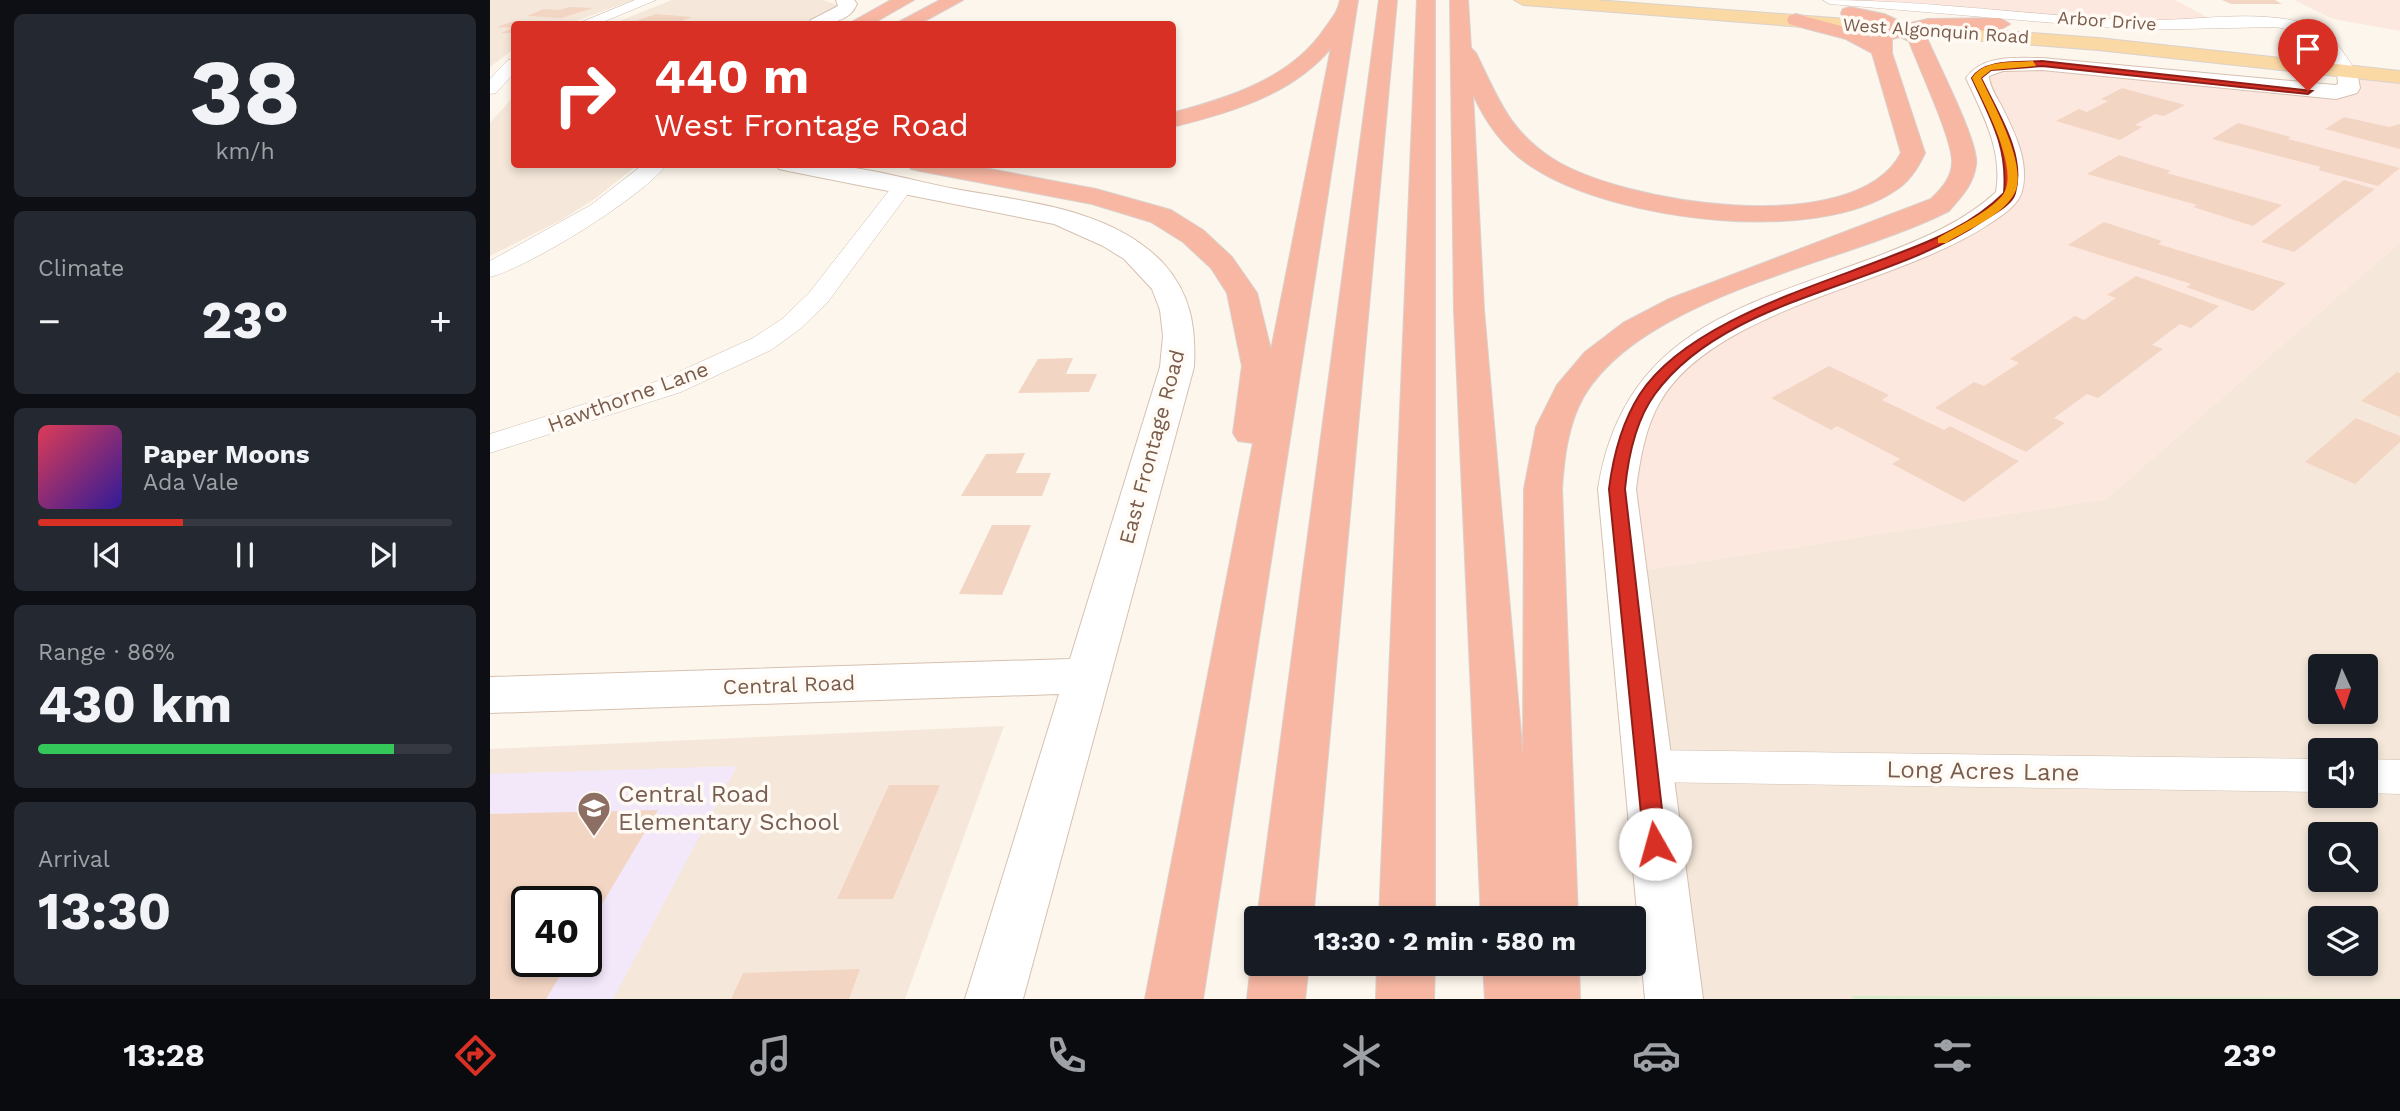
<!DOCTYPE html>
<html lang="en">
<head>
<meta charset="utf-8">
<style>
  body { margin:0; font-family:"Work Sans",sans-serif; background:#242831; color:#f1f3f6; height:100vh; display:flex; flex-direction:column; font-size:26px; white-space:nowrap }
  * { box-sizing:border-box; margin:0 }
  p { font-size:23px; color:#9ea1a6 }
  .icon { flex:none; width:38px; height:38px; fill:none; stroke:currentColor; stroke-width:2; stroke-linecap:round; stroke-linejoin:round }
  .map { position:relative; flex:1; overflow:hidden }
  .details { display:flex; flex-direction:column; gap:14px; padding:14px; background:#0d0f14; width:490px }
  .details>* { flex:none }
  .top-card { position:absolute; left:21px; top:21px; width:665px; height:147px; border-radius:7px; box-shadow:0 4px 10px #0003; background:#d93025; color:#fff; overflow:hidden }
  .needle { width:46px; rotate:177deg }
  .controls { position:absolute; left:1818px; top:654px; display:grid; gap:14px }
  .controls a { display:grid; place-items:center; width:70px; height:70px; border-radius:7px; background:#171b24; box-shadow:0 4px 10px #0003; font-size:35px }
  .speed { position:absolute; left:21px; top:886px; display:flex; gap:14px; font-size:35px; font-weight:700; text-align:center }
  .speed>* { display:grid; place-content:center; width:91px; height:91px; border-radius:50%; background:#171b24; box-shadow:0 4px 10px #0003; line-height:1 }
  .speed .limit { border:4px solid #111; border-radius:10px; background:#fff; color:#111 }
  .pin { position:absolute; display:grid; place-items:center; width:60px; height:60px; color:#fff; margin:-72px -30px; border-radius:50% 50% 50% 0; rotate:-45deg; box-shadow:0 0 7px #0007 }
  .pin .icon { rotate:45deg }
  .me { position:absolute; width:77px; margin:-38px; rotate:353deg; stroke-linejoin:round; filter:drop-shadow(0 0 5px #0008) }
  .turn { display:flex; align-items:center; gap:24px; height:147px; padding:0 28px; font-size:32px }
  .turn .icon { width:91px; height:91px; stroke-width:2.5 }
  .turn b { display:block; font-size:49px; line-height:60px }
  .big { font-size:52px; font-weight:700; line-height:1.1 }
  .details .tile { flex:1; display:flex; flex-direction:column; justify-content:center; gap:10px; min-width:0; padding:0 24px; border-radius:10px; background:#242831 }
  .details .dial { align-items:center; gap:0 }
  .dial b { font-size:91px; line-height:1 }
  .song { display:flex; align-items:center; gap:21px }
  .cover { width:84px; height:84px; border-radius:10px; background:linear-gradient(135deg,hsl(350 70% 55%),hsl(250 70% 35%)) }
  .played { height:7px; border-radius:4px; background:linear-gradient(90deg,#d93025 35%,#363941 35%) }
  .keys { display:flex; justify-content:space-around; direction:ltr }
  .heat { display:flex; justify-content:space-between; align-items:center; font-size:38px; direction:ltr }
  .charge { height:10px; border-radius:5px; background:linear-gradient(90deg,#34c759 86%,#363941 0) }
  .trip { position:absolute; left:754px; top:906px; width:402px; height:70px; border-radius:7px; background:#171b24; box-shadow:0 4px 10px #0003; font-weight:700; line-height:70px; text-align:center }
  .menu { display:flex; height:112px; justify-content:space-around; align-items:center; background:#090b0e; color:#9ea1a6 }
  .menu .icon { width:49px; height:49px }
  .menu .current { color:#d93025 }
  .menu b { font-size:32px; color:#f1f3f6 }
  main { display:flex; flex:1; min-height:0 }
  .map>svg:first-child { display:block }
  .residential { fill:#f5e8da; fill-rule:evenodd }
  .commercial { fill:#fde8e0 }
  .education { fill:#f3e8fa; fill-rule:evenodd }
  .green { fill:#d8ecc9 }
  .building { fill:#f3d5c3 }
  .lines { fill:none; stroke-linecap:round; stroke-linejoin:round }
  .street-casing { stroke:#d1beb0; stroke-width:1 }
  .secondary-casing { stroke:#d6c0b0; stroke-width:2 }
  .primary-casing { stroke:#dad1cd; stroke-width:2 }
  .highway-casing { stroke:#dad1cd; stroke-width:2 }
  .street { fill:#fff; fill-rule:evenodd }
  .secondary { fill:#fff; fill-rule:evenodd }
  .primary { fill:#fbd9a5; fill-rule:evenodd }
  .highway { fill:#f7b7a3; fill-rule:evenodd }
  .route { fill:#d93025; stroke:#8d1f18; stroke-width:2 }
  .slow { fill:#f59e0b }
  .labels { text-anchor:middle; stroke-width:7; stroke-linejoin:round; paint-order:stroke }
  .far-street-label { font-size:18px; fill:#7a5c4d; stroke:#fffaf3 }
  .street-label { font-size:21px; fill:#7a5c4d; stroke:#fffaf3 }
  .near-street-label { font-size:24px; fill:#7a5c4d; stroke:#fffaf3 }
  .near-education-label { font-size:24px; fill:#785e54; stroke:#fffaf3; text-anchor:start }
</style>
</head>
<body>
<main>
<section class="details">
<div class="tile dial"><b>38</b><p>km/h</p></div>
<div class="tile"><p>Climate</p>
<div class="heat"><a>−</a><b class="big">23°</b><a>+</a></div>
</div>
<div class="tile">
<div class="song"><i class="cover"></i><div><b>Paper Moons</b><p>Ada Vale</p></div></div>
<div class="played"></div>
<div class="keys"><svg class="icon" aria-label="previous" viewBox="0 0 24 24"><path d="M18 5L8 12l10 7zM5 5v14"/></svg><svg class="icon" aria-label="pause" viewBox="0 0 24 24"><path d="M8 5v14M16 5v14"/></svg><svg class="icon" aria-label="next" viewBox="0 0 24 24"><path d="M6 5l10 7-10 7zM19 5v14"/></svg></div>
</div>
<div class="tile"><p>Range · 86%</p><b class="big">430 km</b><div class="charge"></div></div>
<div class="tile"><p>Arrival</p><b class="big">13:30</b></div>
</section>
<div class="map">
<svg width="1910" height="999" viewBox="0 0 1910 999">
  <rect width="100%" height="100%" fill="#fdf6ec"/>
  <g class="residential">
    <path d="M0 0H143L78 24H24V49L0 67Z"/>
    <path d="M182 0H333L348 5 315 24H122Z"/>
    <path d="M24 96V164L147 165 106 198 73 219 0 256V123Z"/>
    <path d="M1910 242V999H1184L1136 573 1616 499ZM1830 667H1876V712H1830ZM1830 751H1876V796H1830ZM1830 835H1876V880H1830ZM1830 919H1876V964H1830Z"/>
    <path d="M514 726 415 999H0V749ZM37 901H96V961H37Z"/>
  </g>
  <g class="commercial">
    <path d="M1340 0H1685L1726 22 1675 25Z"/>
    <path d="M1804 0H1910V31L1843 19Z"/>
    <path d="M1511 65 1846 92 1857 71 1910 77V242L1616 499 1136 573 1130 459 1194 356 1396 263 1519 194 1487 78Z"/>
  </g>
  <path class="education" d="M247 766 123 999H0V774ZM37 901H96V961H37Z"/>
  <path class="green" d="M1362 996 1910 998V999H1363Z"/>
  <g class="building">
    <path d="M1732 0H1785L1792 4H1741Z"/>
    <path d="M79 7 103 8 72 18 37 16 54 9 69 10Z"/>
    <path d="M166 14 202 17 187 23 137 24Z"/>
    <path d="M24 21 54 22V24H24V33H11L22 28 7 27Z"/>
    <path d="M1632 88 1695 105 1674 116 1665 114 1645 125 1652 127 1630 140 1566 121 1589 109 1597 112 1618 101 1611 99Z"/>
    <path d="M1854 117 1899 127 1910 124V149L1835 129Z"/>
    <path d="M1748 123 1801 137 1798 139 1910 168 1888 186 1828 170 1831 167 1722 139Z"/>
    <path d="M1629 155 1681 171 1677 173 1792 205 1763 226 1703 207 1707 205 1597 174Z"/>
    <path d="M1854 180 1885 189 1804 252 1771 242Z"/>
    <path d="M1614 222 1672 241 1668 244 1796 283 1763 311 1696 287 1701 284 1578 245Z"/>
    <path d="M1646 276 1729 306 1701 328 1690 324 1662 345 1673 349 1608 398 1597 394 1564 418 1575 423 1536 452 1445 408 1484 382 1494 386 1529 363 1520 359 1585 316 1594 320 1626 298 1617 295Z"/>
    <path d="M583 358 576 374H607L599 392 528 393 548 359Z"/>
    <path d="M1339 366 1399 395 1392 400 1454 430 1460 426 1529 461 1474 502 1402 464 1410 459 1347 426 1341 430 1281 398Z"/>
    <path d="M1907 372 1910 373V417L1871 401Z"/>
    <path d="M1866 418 1910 436V442L1865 484 1815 462Z"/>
    <path d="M535 453 526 473H561L552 496H471L496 454Z"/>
    <path d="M502 525H541L512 595 469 594Z"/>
    <path d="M399 785H450L403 899H347Z"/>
    <path d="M168 810 96 931V901H37V961H79L56 999H0V814Z"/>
    <path d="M370 969 359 999H241L253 973Z"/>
  </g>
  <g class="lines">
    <defs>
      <g id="street">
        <path d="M145 0H166L108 24H87Z"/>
        <path d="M1333 0C1438 0 1542 16 1647 20 1703 22 1764 8 1818 24 1842 31 1852 51 1866 71L1857 76 1851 75 1830 42 1810 32 1786 27 1648 30 1340 4Z"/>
        <path d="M24 59V73L6 93 0 94V79L18 60Z"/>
        <path d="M154 164H177C153 197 39 267 0 277V261L101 205Z"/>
        <path d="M412 181 423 187 337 303 310 329 281 350 191 392 0 453V434L171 380 263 338 292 319 319 293 405 183Z"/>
        <path d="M1156 750 1830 759V792L1156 782 1142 778 1136 766 1142 754Z"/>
        <path d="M1876 759 1910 760V794L1876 793Z"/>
      </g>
      <g id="secondary">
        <path d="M346 0H364L367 4C359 23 337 24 319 24L321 20 348 6Z"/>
        <path d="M1552 58 1845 85 1848 84 1847 71 1857 65 1867 71 1870 88 1867 93 1846 99 1552 70 1513 71 1499 76C1499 85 1506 96 1511 105 1524 131 1540 162 1532 191 1529 205 1510 217 1499 224 1409 285 1224 307 1170 402 1155 428 1150 459 1146 489L1213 999H1155L1108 489C1134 327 1259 305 1391 255 1432 239 1474 222 1506 192 1513 150 1493 115 1476 78 1493 54 1526 58 1552 58Z"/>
        <path d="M286 164C303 164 322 163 339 165 381 168 424 181 465 189 535 202 621 208 673 263 701 294 706 327 704 367L533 999H475L569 694 0 713V677L580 659 670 367 673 336 670 310 662 289 634 259 613 246 564 224 298 171 289 169Z"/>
      </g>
      <path id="primary" d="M1024 0H1105L1608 38 1910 71V83L1608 50 1033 5Z"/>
      <g id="highway">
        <path d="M401 0H424L382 24H358Z"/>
        <path d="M450 0H473L429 24H405Z"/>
        <path d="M850 0H868L713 999H655L763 443 748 441 743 433 752 366 737 293 721 268 693 242 661 222 602 204 430 171 421 169 418 164H473L606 189 681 210 713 230 742 257 767 293 781 350 841 48C802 95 739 113 682 127V113C738 98 801 79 835 28 842 18 848 12 850 0Z"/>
        <path d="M889 0H907L823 919H767Z"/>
        <path d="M927 0H945V919H889Z"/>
        <path d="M960 0H978L981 48 986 53C1008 98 1019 131 1063 159 1132 203 1365 241 1411 153L1382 53 1356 39 1299 24 1297 20 1299 16 1306 14 1370 31 1382 38 1385 31 1395 28 1353 17 1351 13 1353 9 1360 7 1394 14 1416 24 1438 19 1510 18 1520 24 1510 30 1431 32 1437 38C1447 62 1490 144 1486 165 1483 185 1472 196 1459 211 1357 263 1155 294 1094 396 1078 424 1074 458 1072 489L1088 919H991L964 310ZM1410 37 1419 41C1428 66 1463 140 1462 162 1462 178 1451 189 1441 199L1179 299 1133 323 1095 352 1067 385 1046 427 1034 489 1033 757 994 310 983 94C997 126 1017 152 1047 170 1127 220 1325 246 1406 190 1420 181 1428 168 1435 153L1402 53V39Z"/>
        <path d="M766 952V964H819L815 999H757L761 964Z"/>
        <path d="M887 964H945L944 999H886Z"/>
        <path d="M993 964H1089L1090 999H995Z"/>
      </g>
    </defs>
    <use href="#street" class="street-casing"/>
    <use href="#secondary" class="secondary-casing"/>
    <use href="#primary" class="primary-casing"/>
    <use href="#highway" class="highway-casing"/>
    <use href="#street" class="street"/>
    <use href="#secondary" class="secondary"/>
    <use href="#primary" class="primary"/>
    <use href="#highway" class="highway"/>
  </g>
  <path class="route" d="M1552 61 1822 91 1818 94 1552 66 1501 70 1491 78C1507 112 1536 154 1525 193 1522 205 1503 214 1494 220 1398 287 1236 296 1165 394 1146 420 1138 458 1135 489L1176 844 1173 850 1165 853 1157 850 1154 844 1119 489C1123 457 1132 422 1150 394 1197 322 1327 286 1404 255 1444 240 1483 224 1514 193 1518 147 1501 119 1482 78 1495 58 1531 63 1552 61Z"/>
  <path class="slow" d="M1543 61 1546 66 1501 70 1491 78C1503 104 1541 170 1523 196 1510 217 1476 230 1456 243H1448V238C1468 226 1496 214 1512 196 1532 172 1493 102 1482 78 1494 59 1523 63 1543 61Z"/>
  <defs>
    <symbol id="school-pin" viewBox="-11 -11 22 30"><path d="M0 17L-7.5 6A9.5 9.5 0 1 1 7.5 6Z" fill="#8d6e63" stroke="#fffaf3"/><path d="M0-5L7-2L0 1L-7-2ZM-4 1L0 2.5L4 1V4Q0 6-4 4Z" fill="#fff"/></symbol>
  </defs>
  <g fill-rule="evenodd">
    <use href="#school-pin" x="85" y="789" width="38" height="52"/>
  </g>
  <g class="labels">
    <g class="far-street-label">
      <text transform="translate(1617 21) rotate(4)" y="6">Arbor Drive</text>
      <text transform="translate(1446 31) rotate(4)" y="6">West Algonquin Road</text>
    </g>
    <g class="street-label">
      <text transform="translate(138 397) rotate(-20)" y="7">Hawthorne Lane</text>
      <text transform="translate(662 447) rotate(-75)" y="7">East Frontage Road</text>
      <text transform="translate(299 685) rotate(-2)" y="7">Central Road</text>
    </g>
    <g class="near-street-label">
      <text transform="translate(1493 771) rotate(1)" y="8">Long Acres Lane</text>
    </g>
    <g class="near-education-label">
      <text x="128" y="802">Central Road<tspan x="128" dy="28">Elementary School</tspan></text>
    </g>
  </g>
</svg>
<div class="controls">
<a><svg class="needle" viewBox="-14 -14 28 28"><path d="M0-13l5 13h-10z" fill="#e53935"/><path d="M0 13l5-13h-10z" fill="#9ea1a6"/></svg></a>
<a><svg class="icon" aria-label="sound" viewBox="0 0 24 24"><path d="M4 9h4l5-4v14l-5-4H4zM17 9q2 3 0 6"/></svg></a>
<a><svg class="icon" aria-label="search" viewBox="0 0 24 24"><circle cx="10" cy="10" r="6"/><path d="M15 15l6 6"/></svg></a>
<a><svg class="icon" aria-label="layers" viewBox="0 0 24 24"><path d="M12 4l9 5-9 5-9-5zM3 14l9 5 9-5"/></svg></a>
</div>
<div class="speed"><div class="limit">40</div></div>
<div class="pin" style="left:1818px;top:91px;background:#d93025"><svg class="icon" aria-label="arrive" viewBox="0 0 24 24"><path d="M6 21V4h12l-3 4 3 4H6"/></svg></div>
<svg class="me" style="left:1165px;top:844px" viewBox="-20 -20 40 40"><circle r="19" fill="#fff"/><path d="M0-13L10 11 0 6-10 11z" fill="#d93025"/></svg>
<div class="trip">13:30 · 2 min · 580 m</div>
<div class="top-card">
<div class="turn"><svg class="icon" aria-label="right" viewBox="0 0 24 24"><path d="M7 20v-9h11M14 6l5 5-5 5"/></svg><div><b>440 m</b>West Frontage Road</div></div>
</div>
</div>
</main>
<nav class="menu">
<b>13:28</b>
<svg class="icon current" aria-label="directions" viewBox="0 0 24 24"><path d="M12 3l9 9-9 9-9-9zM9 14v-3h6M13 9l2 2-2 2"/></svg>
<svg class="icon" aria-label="music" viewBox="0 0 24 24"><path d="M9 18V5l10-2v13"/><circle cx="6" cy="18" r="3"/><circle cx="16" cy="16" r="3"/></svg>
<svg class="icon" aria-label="phone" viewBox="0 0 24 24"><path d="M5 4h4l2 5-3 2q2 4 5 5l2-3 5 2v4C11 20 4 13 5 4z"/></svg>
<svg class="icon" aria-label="climate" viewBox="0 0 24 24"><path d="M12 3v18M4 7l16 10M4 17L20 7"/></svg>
<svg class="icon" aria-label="car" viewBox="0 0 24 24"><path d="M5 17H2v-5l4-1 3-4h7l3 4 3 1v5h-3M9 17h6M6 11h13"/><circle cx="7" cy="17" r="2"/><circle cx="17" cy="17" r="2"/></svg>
<svg class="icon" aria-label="filters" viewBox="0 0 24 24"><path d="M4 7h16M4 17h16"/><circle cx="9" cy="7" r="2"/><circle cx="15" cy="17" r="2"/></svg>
<b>23°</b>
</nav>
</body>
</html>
